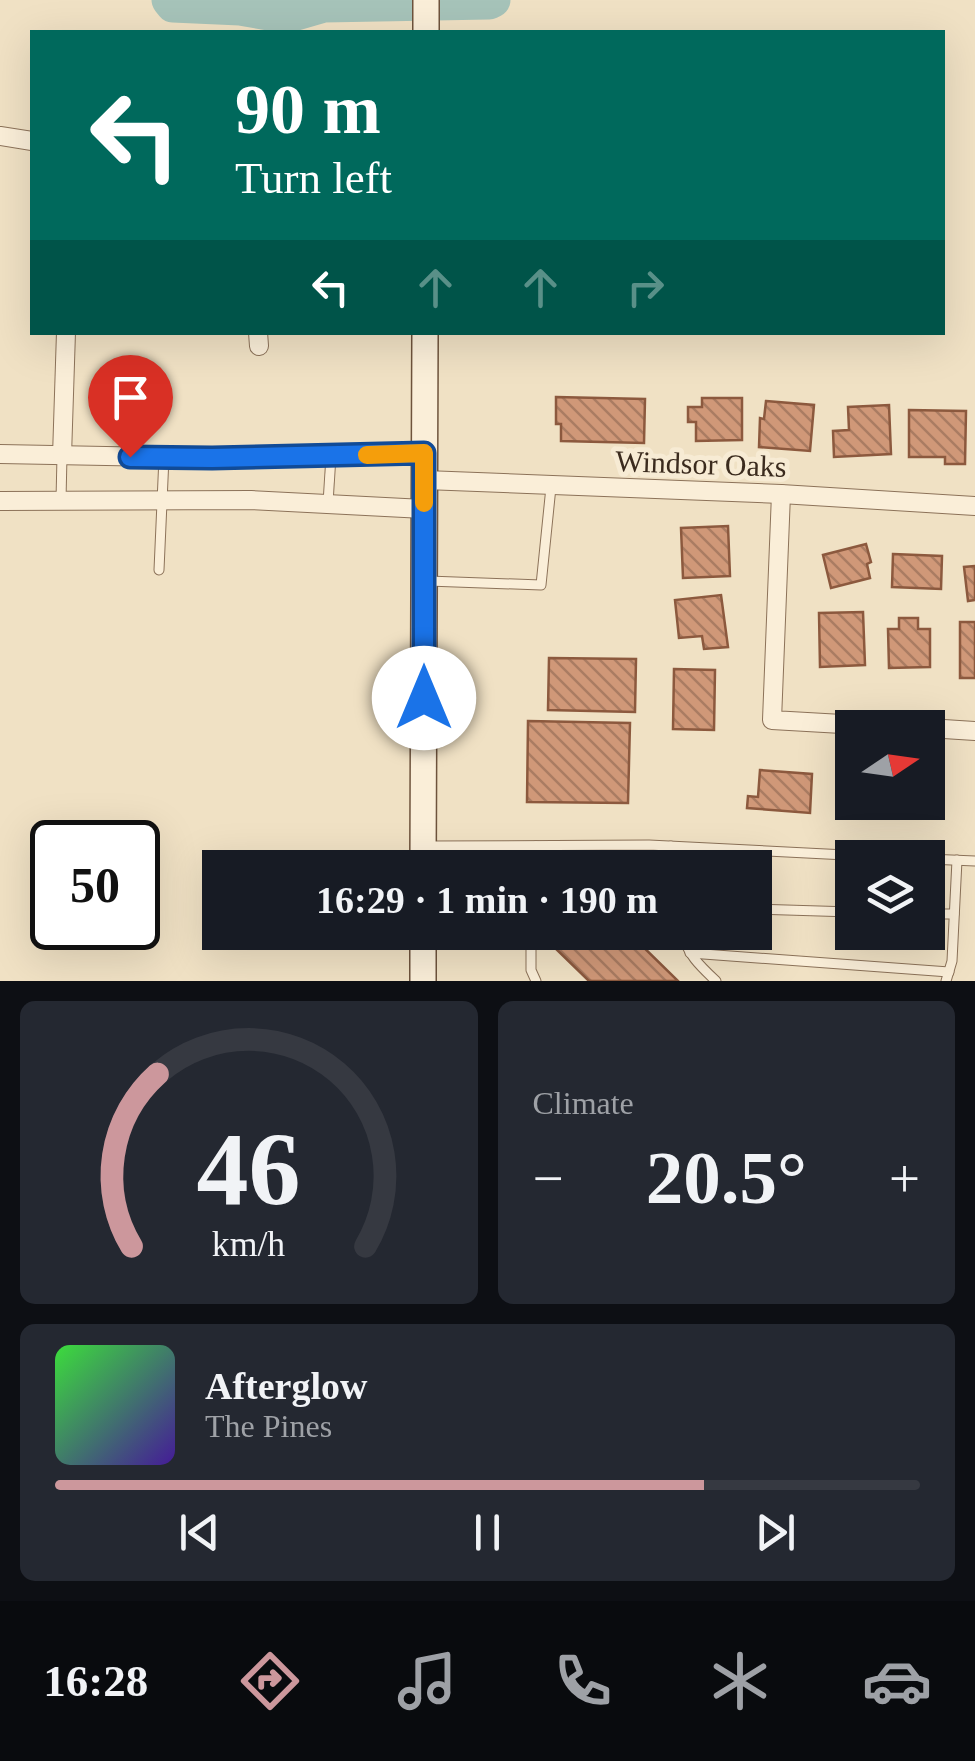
<!DOCTYPE html>
<html lang="en">
<head>
<meta charset="utf-8">
<style>
  body { margin:0; font-family:Georgia,serif; background:#242831; color:#f1f3f6; height:100vh; display:flex; flex-direction:column; font-size:38px; white-space:nowrap }
  * { box-sizing:border-box; margin:0 }
  p { font-size:32px; color:#9ea1a6 }
  .icon { flex:none; width:55px; height:55px; fill:none; stroke:currentColor; stroke-width:2; stroke-linecap:round; stroke-linejoin:round }
  .map { position:relative; height:981px; overflow:hidden }
  .panel { display:flex; flex-direction:column; gap:20px; padding:20px; background:#0d0f14; flex:1 }
  .panel>* { flex:none }
  .top-card { position:absolute; left:30px; top:30px; width:915px; height:305px; border-radius:0px; box-shadow:0 10px 40px #0002; background:#00695c; color:#fff; overflow:hidden }
  .needle { width:65px; rotate:77deg }
  .fabs { position:absolute; left:835px; top:710px; display:grid; gap:20px }
  .fabs a { display:grid; place-items:center; width:110px; height:110px; border-radius:0px; background:#171b24; box-shadow:0 10px 40px #0002; font-size:50px }
  .speed { position:absolute; left:30px; top:820px; display:flex; gap:20px; font-size:50px; font-weight:700; text-align:center }
  .speed>* { display:grid; place-content:center; width:130px; height:130px; border-radius:50%; background:#171b24; box-shadow:0 10px 40px #0002; line-height:1 }
  .speed .limit { border:5px solid #111; border-radius:15px; background:#fff; color:#111 }
  .pin { position:absolute; display:grid; place-items:center; width:85px; height:85px; color:#fff; margin:-102px -42px; border-radius:50% 50% 50% 0; rotate:-45deg; box-shadow:0 0 10px #0007 }
  .pin .icon { rotate:45deg }
  .me { position:absolute; width:110px; margin:-55px; rotate:0deg; stroke-linejoin:round; filter:drop-shadow(0 0 8px #0008) }
  .turn { display:flex; align-items:center; gap:35px; height:210px; padding:0 40px; font-size:45px }
  .turn .icon { width:130px; height:130px; stroke-width:2.5 }
  .turn b { display:block; font-size:70px; line-height:85px }
  .lanes { display:flex; align-items:center; height:95px; padding:0 40px; background:#0003; justify-content:center; gap:50px; direction:ltr }
  .lanes .off { opacity:.35 }
  .big { font-size:75px; font-weight:600; line-height:1.1 }
  .panel .tile { flex:1; display:flex; flex-direction:column; justify-content:center; gap:15px; min-width:0; padding:0 35px; border-radius:15px; background:#242831 }
  .panel .dial { align-items:center; gap:0 }
  .dial svg { height:260px; overflow:visible; fill:none; stroke:#363941; stroke-width:7; stroke-linecap:round; text-anchor:middle }
  .dial text { fill:#f1f3f6; stroke:none }
  .song { display:flex; align-items:center; gap:30px }
  .cover { width:120px; height:120px; border-radius:15px; background:linear-gradient(135deg,hsl(120 70% 55%),hsl(260 70% 35%)) }
  .played { height:10px; border-radius:5px; background:linear-gradient(90deg,#cc979c 75%,#363941 75%) }
  .keys { display:flex; justify-content:space-around; direction:ltr }
  .heat { display:flex; justify-content:space-between; align-items:center; font-size:55px; direction:ltr }
  .panel .tiles { flex:1; display:grid; gap:20px; grid-template-columns:1fr 1fr }
  .tile:last-child { grid-column:span 2 }
  .trip { position:absolute; left:202px; top:850px; width:570px; height:100px; border-radius:0px; background:#171b24; box-shadow:0 10px 40px #0002; font-weight:600; line-height:100px; text-align:center }
  .tab-bar { display:flex; height:160px; justify-content:space-around; align-items:center; background:#090b0e; color:#9ea1a6 }
  .tab-bar .icon { width:70px; height:70px }
  .tab-bar .selected { color:#cc979c }
  .tab-bar b { font-size:45px; color:#f1f3f6 }
  .map>svg:first-child { display:block }
  .lines { fill:none; stroke-linecap:round; stroke-linejoin:round }
  .river { stroke:#a6c3b9; stroke-width:35 }
  .building { fill:url(#building-back-hatch); stroke:#8c593e; stroke-width:2.5 }
  .service-casing { stroke:#8c7259; stroke-width:11 }
  .minor-casing { stroke:#8c7259; stroke-width:20 }
  .secondary-casing { stroke:#6e533c; stroke-width:28 }
  .service { stroke:#faeed8; stroke-width:9 }
  .minor { stroke:#faeed8; stroke-width:18 }
  .secondary { stroke:#faeed8; stroke-width:25 }
  .route-casing { stroke:#114b97; stroke-width:25 }
  .route { stroke:#1a73e8; stroke-width:18 }
  .slow { stroke:#f59e0b; stroke-width:18 }
  .labels { text-anchor:middle; stroke-width:10; stroke-linejoin:round; paint-order:stroke }
  .street-label { font-size:30px; fill:#3b2b1e; stroke:#f7ebd4 }
</style>
</head>
<body>
<div class="map">
<svg width="975" height="981" viewBox="0 0 975 981">
  <defs>
    <pattern id="building-back-hatch" width="6" height="6" patternUnits="userSpaceOnUse" patternTransform="scale(2.5)"><rect width="6" height="6" fill="#d09878"/><path d="M-1 5l2 2M0 0l6 6M5-1l2 2" fill="none" stroke="#aa7c62"/></pattern>
  </defs>
  <rect width="100%" height="100%" fill="#f0e1c4"/>
  <g class="lines">
    <path class="river" d="M169 0 173 5 240 8 286 16 324 5 489 2 493 0"/>
  </g>
  <g class="building">
    <path d="M556 397 645 399 644 443 561 441V424H556Z"/>
    <path d="M702 398H742V440L696 441V422H688V407H702Z"/>
    <path d="M766 401 814 405 810 451 759 447 760 418 764 419Z"/>
    <path d="M889 405 891 454 834 457 833 431 849 430 848 407Z"/>
    <path d="M909 410 966 411 965 464H945V457H909Z"/>
    <path d="M728 526 730 576 683 578 681 528Z"/>
    <path d="M866 544 871 562 867 564 870 578 831 588 823 555Z"/>
    <path d="M893 554 942 556 941 589 892 587Z"/>
    <path d="M975 566V600L968 601 964 567Z"/>
    <path d="M721 595 728 647 704 649 702 636 679 638 675 600Z"/>
    <path d="M863 612 865 665 820 667 819 613Z"/>
    <path d="M899 618H918V629H930V667L889 668 888 629H899Z"/>
    <rect x="960" y="622" width="15" height="56"/>
    <path d="M549 658 636 659 635 712 548 710Z"/>
    <path d="M674 669 715 670 714 730 673 729Z"/>
    <path d="M528 721 630 723 628 803 527 802Z"/>
    <path d="M760 770 812 774 810 813 747 808 748 796 758 797Z"/>
    <path d="M569 932H628L678 981H589L554 947Z"/>
  </g>
  <g class="lines">
    <defs>
      <g id="service">
        <path d="M61 500 62 456"/>
        <path d="M328 503 331 456"/>
        <path d="M159 570 164 457"/>
        <path d="M428 581 541 585 551 487"/>
        <path d="M428 846 649 845 905 858"/>
        <path d="M671 846 679 868"/>
        <path d="M928 859 975 861"/>
        <path d="M534 868 536 846"/>
        <path d="M755 909 852 912"/>
        <path d="M928 914H954"/>
        <path d="M531 932V970L536 981"/>
        <path d="M682 932C687 954 700 966 716 981"/>
        <path d="M690 953 949 972"/>
        <path d="M946 981 952 961 957 860"/>
      </g>
      <g id="minor">
        <path d="M0 136 32 141"/>
        <path d="M258 332 259 346"/>
        <path d="M0 454 212 458 425 453"/>
        <path d="M62 456 66 332"/>
        <path d="M425 480 781 494 975 506"/>
        <path d="M781 494 772 720 912 728"/>
        <path d="M0 501 251 500 424 509"/>
        <path d="M928 728 975 731"/>
      </g>
      <g id="secondary">
        <path d="M426 32V0"/>
        <path d="M423 868 425 332"/>
        <path d="M423 981V932"/>
      </g>
    </defs>
    <use href="#service" class="service-casing"/>
    <use href="#minor" class="minor-casing"/>
    <use href="#secondary" class="secondary-casing"/>
    <use href="#service" class="service"/>
    <use href="#minor" class="minor"/>
    <use href="#secondary" class="secondary"/>
  </g>
  <g class="lines">
    <defs>
      <path id="route" d="M130 457 212 458 424 453V698"/>
    </defs>
    <use href="#route" class="route-casing"/>
    <use href="#route" class="route"/>
    <path class="slow" d="M367 455 424 453V503"/>
  </g>
  <g class="labels">
    <g class="street-label">
      <text transform="translate(701 464) rotate(2)" y="10">Windsor Oaks</text>
    </g>
  </g>
</svg>
<div class="fabs">
<a><svg class="needle" viewBox="-14 -14 28 28"><path d="M0-13l5 13h-10z" fill="#e53935"/><path d="M0 13l5-13h-10z" fill="#9ea1a6"/></svg></a>
<a><svg class="icon" aria-label="layers" viewBox="0 0 24 24"><path d="M12 4l9 5-9 5-9-5zM3 14l9 5 9-5"/></svg></a>
</div>
<div class="speed"><div class="limit">50</div></div>
<div class="pin" style="left:130px;top:457px;background:#d93025"><svg class="icon" aria-label="arrive" viewBox="0 0 24 24"><path d="M6 21V4h12l-3 4 3 4H6"/></svg></div>
<svg class="me" style="left:424px;top:698px" viewBox="-20 -20 40 40"><circle r="19" fill="#fff"/><path d="M0-13L10 11 0 6-10 11z" fill="#1a73e8"/></svg>
<div class="trip">16:29 · 1 min · 190 m</div>
<div class="top-card">
<div class="turn"><svg class="icon" aria-label="left" viewBox="0 0 24 24"><path d="M17 20v-9H6M10 6l-5 5 5 5"/></svg><div><b>90 m</b>Turn left</div></div>
<div class="lanes"><svg class="icon" aria-label="left" viewBox="0 0 24 24"><path d="M17 20v-9H6M10 6l-5 5 5 5"/></svg><svg class="icon off" aria-label="ahead" viewBox="0 0 24 24"><path d="M12 20V5M6 11l6-6 6 6"/></svg><svg class="icon off" aria-label="ahead" viewBox="0 0 24 24"><path d="M12 20V5M6 11l6-6 6 6"/></svg><svg class="icon off" aria-label="right" viewBox="0 0 24 24"><path d="M7 20v-9h11M14 6l5 5-5 5"/></svg></div>
</div>
</div>
<section class="panel">
<div class="tiles">
<div class="tile dial"><svg viewBox="0 0 100 80">
<path d="M14 69A42 42 0 1 1 86 69"/>
<path d="M14 69A42 42 0 0 1 22 16" stroke="#cc979c"/>
<text x="50" y="56" font-size="32" font-weight="700">46</text>
<text x="50" y="72" font-size="11">km/h</text>
</svg></div>
<div class="tile"><p>Climate</p>
<div class="heat"><a>−</a><b class="big">20.5°</b><a>+</a></div>
</div>
<div class="tile">
<div class="song"><i class="cover"></i><div><b>Afterglow</b><p>The Pines</p></div></div>
<div class="played"></div>
<div class="keys"><svg class="icon" aria-label="previous" viewBox="0 0 24 24"><path d="M18 5L8 12l10 7zM5 5v14"/></svg><svg class="icon" aria-label="pause" viewBox="0 0 24 24"><path d="M8 5v14M16 5v14"/></svg><svg class="icon" aria-label="next" viewBox="0 0 24 24"><path d="M6 5l10 7-10 7zM19 5v14"/></svg></div>
</div>
</div>
</section>
<nav class="tab-bar">
<b>16:28</b>
<svg class="icon selected" aria-label="directions" viewBox="0 0 24 24"><path d="M12 3l9 9-9 9-9-9zM9 14v-3h6M13 9l2 2-2 2"/></svg>
<svg class="icon" aria-label="music" viewBox="0 0 24 24"><path d="M9 18V5l10-2v13"/><circle cx="6" cy="18" r="3"/><circle cx="16" cy="16" r="3"/></svg>
<svg class="icon" aria-label="phone" viewBox="0 0 24 24"><path d="M5 4h4l2 5-3 2q2 4 5 5l2-3 5 2v4C11 20 4 13 5 4z"/></svg>
<svg class="icon" aria-label="climate" viewBox="0 0 24 24"><path d="M12 3v18M4 7l16 10M4 17L20 7"/></svg>
<svg class="icon" aria-label="car" viewBox="0 0 24 24"><path d="M5 17H2v-5l4-1 3-4h7l3 4 3 1v5h-3M9 17h6M6 11h13"/><circle cx="7" cy="17" r="2"/><circle cx="17" cy="17" r="2"/></svg>
</nav>
</body>
</html>
